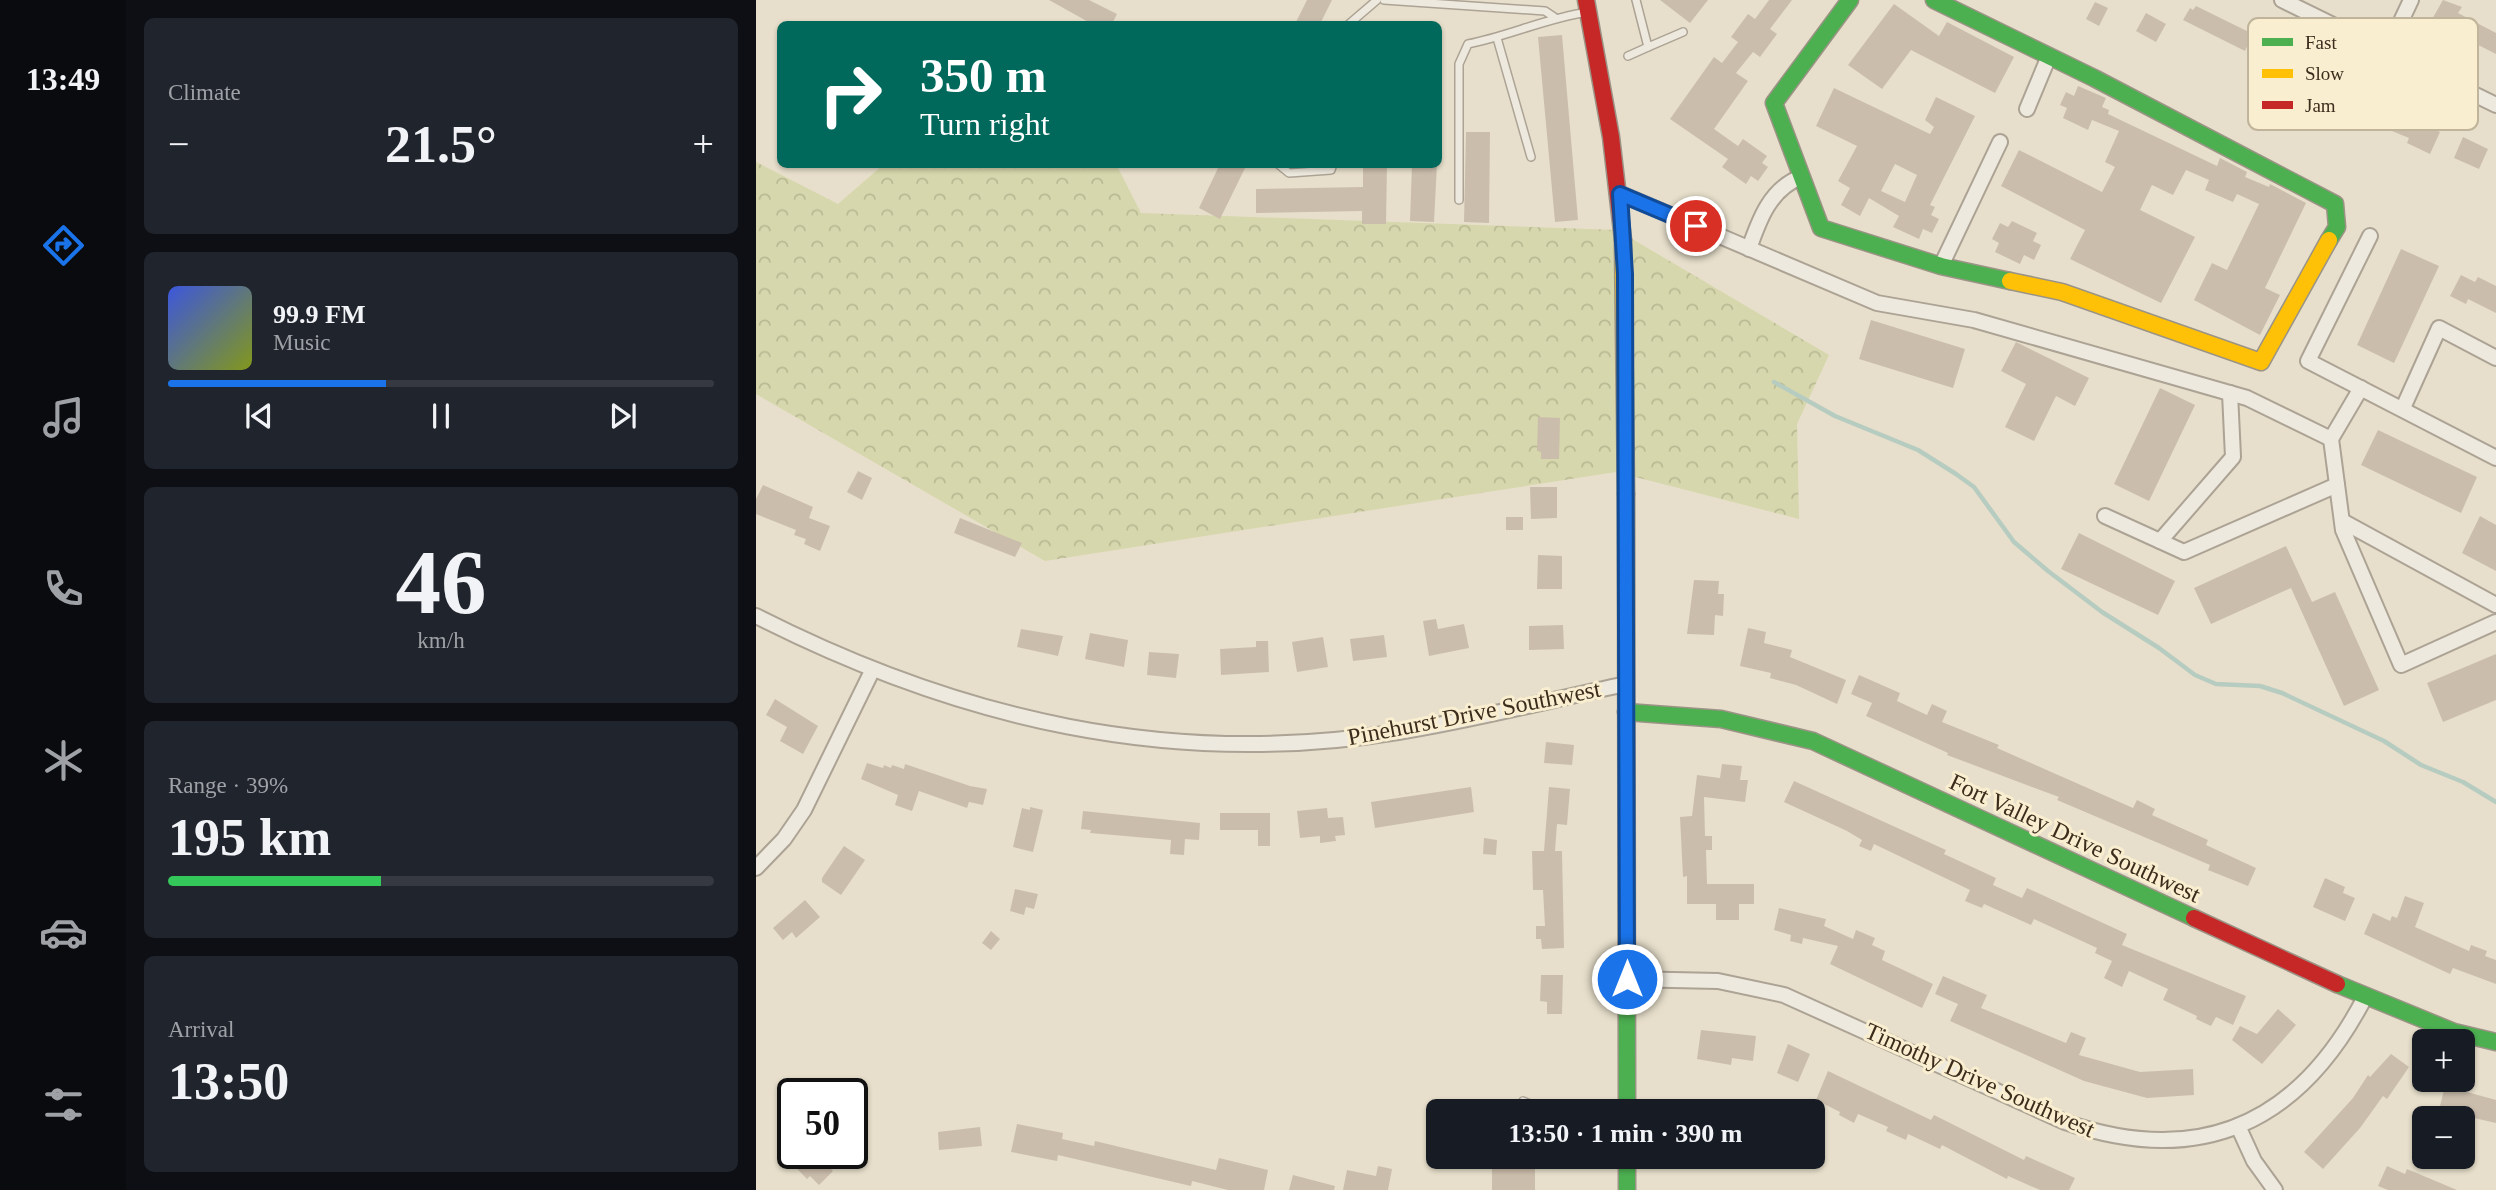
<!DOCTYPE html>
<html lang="en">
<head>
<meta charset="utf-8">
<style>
  body { margin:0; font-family:Georgia,serif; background:#20242c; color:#f1f3f6; height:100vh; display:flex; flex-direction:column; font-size:26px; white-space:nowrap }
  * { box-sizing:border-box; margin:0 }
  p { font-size:23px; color:#9ea1a6 }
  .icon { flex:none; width:38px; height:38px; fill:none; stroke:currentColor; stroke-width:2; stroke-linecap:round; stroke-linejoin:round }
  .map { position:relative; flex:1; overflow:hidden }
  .side { display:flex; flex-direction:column; gap:18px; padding:18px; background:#0d0f14; width:630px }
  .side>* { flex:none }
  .banner { position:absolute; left:21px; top:21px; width:665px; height:147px; border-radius:10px; box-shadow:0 2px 5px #0004; background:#00695c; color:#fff; overflow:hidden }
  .buttons { position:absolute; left:1656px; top:1029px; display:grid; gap:14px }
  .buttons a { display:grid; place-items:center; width:63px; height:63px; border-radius:10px; background:#171b24; box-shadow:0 2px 5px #0004; font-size:35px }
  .speed { position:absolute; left:21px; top:1078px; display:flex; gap:14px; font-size:35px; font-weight:700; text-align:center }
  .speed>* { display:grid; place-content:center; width:91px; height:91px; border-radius:50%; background:#171b24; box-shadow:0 2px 5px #0004; line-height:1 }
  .speed .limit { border:4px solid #111; border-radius:10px; background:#fff; color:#111 }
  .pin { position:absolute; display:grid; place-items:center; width:60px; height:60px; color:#fff; margin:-30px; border:4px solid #fff; border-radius:50%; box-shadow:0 2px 7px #0007 }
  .me { position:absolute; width:77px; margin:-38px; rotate:0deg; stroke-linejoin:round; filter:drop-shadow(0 0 5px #0008) }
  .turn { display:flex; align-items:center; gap:24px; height:147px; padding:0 28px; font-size:32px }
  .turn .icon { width:91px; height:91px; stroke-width:2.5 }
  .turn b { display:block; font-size:49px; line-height:60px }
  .big { font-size:52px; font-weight:700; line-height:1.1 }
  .side .tile { flex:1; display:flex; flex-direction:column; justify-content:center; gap:10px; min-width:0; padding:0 24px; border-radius:10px; background:#20242c }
  .side .dial { align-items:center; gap:0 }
  .dial b { font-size:91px; line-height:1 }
  .song { display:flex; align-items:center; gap:21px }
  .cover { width:84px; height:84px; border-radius:10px; background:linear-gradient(135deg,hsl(230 70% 55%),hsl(70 70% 35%)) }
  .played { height:7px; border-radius:4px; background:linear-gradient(90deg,#1a73e8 40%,#363941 40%) }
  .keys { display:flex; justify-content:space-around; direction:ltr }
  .heat { display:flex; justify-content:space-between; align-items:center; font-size:38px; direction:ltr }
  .charge { height:10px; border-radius:5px; background:linear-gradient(90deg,#34c759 39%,#363941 0) }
  .trip { position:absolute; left:670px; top:1099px; width:399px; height:70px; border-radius:10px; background:#171b24; box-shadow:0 2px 5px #0004; font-weight:700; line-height:70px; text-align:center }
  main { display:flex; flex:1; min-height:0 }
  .dock { display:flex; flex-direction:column; width:126px; justify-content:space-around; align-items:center; background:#090b0e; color:#9ea1a6 }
  .dock .icon { width:49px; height:49px }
  .dock .current { color:#1a73e8 }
  .dock b { font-size:32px; color:#f1f3f6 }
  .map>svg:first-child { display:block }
  .forest { fill:url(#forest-crowns) }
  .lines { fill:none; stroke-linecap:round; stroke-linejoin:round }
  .stream { stroke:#b7ccc0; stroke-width:4.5 }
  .building { fill:#cbbdac; fill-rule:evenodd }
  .lane-casing { stroke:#aca395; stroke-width:10 }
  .street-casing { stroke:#aca395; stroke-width:18 }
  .fast-casing { stroke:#9b9385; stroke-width:19 }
  .slow-casing { stroke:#9b9385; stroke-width:19 }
  .jam-casing { stroke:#9b9385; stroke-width:19 }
  .lane { stroke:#eee9de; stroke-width:7 }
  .street { stroke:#eee9de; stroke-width:14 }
  .fast { stroke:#4caf50; stroke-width:16 }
  .slow { stroke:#ffc107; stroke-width:16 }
  .jam { stroke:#c62828; stroke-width:16 }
  .route-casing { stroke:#114b97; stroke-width:18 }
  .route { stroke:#1a73e8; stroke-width:12 }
  .labels { text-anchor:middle; stroke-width:6; stroke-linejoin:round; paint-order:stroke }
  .street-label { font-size:24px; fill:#3b2c1c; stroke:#f9eed0 }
  .key { fill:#f9eed0; stroke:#c0b49a; stroke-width:2 }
  .key-label { font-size:19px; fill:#3b2c1c }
</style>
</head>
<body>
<main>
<nav class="dock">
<b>13:49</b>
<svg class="icon current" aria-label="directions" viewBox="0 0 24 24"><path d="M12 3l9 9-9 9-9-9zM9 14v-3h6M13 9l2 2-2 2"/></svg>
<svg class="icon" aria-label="music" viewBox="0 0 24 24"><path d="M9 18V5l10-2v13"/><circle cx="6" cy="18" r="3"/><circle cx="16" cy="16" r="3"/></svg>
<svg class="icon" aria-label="phone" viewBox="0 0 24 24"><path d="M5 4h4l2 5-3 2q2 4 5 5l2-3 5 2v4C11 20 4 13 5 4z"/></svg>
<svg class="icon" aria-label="climate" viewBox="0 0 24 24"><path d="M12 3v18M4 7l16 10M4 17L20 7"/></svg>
<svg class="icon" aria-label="car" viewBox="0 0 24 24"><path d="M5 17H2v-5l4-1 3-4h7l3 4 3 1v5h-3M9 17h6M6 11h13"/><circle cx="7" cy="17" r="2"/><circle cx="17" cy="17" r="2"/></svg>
<svg class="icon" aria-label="filters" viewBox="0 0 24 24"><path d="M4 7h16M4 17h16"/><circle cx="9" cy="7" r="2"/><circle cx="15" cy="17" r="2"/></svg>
</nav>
<section class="side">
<div class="tile"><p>Climate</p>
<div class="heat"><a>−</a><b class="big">21.5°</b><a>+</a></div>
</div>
<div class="tile">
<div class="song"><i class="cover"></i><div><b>99.9 FM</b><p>Music</p></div></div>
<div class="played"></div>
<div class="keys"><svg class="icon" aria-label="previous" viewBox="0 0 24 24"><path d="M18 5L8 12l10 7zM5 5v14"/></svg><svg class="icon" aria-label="pause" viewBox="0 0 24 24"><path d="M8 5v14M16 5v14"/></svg><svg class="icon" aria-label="next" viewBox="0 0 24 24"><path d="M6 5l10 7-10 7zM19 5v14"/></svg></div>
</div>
<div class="tile dial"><b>46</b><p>km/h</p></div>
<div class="tile"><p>Range · 39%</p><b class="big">195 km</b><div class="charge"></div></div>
<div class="tile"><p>Arrival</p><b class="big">13:50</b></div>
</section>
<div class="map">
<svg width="1740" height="1190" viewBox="0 0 1740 1190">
  <defs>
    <pattern id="forest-crowns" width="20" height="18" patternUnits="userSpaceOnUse" patternTransform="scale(1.75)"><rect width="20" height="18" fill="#d6d7ac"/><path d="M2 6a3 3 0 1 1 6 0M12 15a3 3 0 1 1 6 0" fill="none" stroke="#b9b993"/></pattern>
  </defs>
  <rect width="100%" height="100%" fill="#e7dfcb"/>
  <path class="forest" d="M0 162 82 204 127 165 360 164 385 213 861 230 1073 355 1041 424 1043 519 860 472 289 561 0 394Z"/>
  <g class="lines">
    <path class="stream" d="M1018 382 1079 416 1162 450 1200 474 1218 487 1258 542 1292 571 1346 612 1403 648 1439 675 1460 684 1504 686 1526 693 1628 741 1665 765 1707 782 1740 802"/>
  </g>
  <g class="building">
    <path d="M293 0H333L361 14 356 24H336Z"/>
    <path d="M551 0H576L564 24H539Z"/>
    <path d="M904 0H952L934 23Z"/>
    <path d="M1013 0H1036L1014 29 1021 34 1004 57 997 52 980 73 992 81 958 129 982 146 987 139 1011 156 1006 163 1012 167 1002 181 995 176 990 184 966 167 972 159 914 119 958 57 966 63 982 42 975 37 992 14 999 19Z"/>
    <path d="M1687 0 1706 7 1702 13 1740 33V54L1675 21Z"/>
    <path d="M1339 2 1352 8 1343 26 1330 19Z"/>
    <path d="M1138 4 1183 36 1191 22 1258 57 1239 93 1155 50 1126 89 1092 65Z"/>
    <path d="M1440 6 1497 34 1489 51 1427 20 1434 8 1437 10Z"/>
    <path d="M1390 13 1410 24 1400 42 1380 31Z"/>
    <path d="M806 35 822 220 799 222 782 37Z"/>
    <path d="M1322 86 1350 98 1346 107 1353 110 1352 114 1461 166 1464 158 1491 172 1489 177 1513 187 1514 184 1550 203 1509 288 1524 295 1504 335 1438 300 1456 263 1471 270 1503 204 1481 194 1477 202 1449 190 1453 180 1430 170 1417 195 1396 185 1384 210 1439 237 1405 303 1314 259 1329 230 1245 186 1263 150 1346 192 1359 167 1349 162 1363 131 1336 120 1332 130 1307 118 1311 108 1304 105 1310 92 1318 96Z"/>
    <path d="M1078 88 1174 134 1178 127 1169 120 1180 97 1219 116 1174 205 1179 207 1175 215 1183 219 1176 233 1167 229 1163 239 1137 227 1143 216 1113 198 1104 216 1085 205 1094 188 1082 181 1101 146 1060 126ZM1139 164 1161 175 1149 202 1125 191Z"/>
    <path d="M1644 114 1684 132 1674 154 1651 143 1653 138 1636 131Z"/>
    <path d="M710 132H734L733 223 708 222Z"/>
    <path d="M1707 137 1732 149 1723 169 1698 158Z"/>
    <path d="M464 164H491L464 219 443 208Z"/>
    <path d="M607 164H631L630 224H606V211L500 213V189L607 187Z"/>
    <path d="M656 164H681L678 222 654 221Z"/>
    <path d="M1256 221 1281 233 1277 241 1285 245 1278 260 1268 255 1264 264 1239 252 1243 243 1236 239 1244 223 1252 227Z"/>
    <path d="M1645 249 1683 266 1638 363 1601 345Z"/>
    <path d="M1705 275 1719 282 1722 277 1740 286V313L1712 299 1710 304 1694 296Z"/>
    <path d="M1115 320 1209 349 1197 388 1103 359Z"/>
    <path d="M1260 342 1333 378 1319 406 1300 396 1278 441 1249 427 1270 384 1245 371Z"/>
    <path d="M1404 388 1439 405 1393 501 1358 484Z"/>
    <path d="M782 417 804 418 803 459H785V451H781Z"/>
    <path d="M1622 430 1721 477 1705 513 1605 465Z"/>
    <path d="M102 471 116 478 106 500 91 492Z"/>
    <path d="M7 485 57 507 53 518 74 526 64 551 48 544 50 539 38 535 40 530 0 514V499Z"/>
    <path d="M774 487H801V518L775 519Z"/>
    <path d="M1724 516 1740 525V571L1706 553Z"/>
    <rect x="750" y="517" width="17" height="13"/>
    <path d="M204 518 266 543 259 557 198 533Z"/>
    <path d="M1323 533 1419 581 1402 615 1305 569Z"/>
    <path d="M1530 546 1556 602 1579 592 1623 690 1588 706 1535 588 1455 624 1438 588Z"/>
    <path d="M782 555 806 556V589H781Z"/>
    <path d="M938 580 963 581 962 594H968L967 616 959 615 958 635 931 634Z"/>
    <path d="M680 619 682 629 708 624 713 648 673 656 667 621Z"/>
    <path d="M807 625 808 649 773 650V626Z"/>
    <path d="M992 628 1010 632 1008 643 1036 650 1034 657 1090 680 1081 704 1040 685 1014 678 1015 673 984 666Z"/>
    <path d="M265 629 307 636 302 656 261 647Z"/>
    <path d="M334 633 372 640 368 667 329 659Z"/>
    <path d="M628 635 631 657 597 661 594 639Z"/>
    <path d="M567 637 572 667 541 672 536 642Z"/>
    <path d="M500 641H512L513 672 465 675 464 649 500 647Z"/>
    <path d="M393 652 423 654 420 678 391 675Z"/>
    <path d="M1740 654V700L1687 722 1671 683Z"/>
    <path d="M1103 675 1144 693 1141 701 1171 715 1176 704 1191 711 1186 722 1243 745 1241 748 1377 808 1381 800 1399 809 1396 815 1452 840 1450 845 1500 868 1492 886 1452 870 1454 865 1301 800 1303 797 1191 755 1192 753 1110 716 1116 703 1095 694Z"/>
    <path d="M19 699 62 726 47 754 24 741 31 727 10 715Z"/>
    <path d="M790 742 818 745 816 765 788 763Z"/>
    <path d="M111 763 127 768 128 765 135 768 136 765 148 769 149 764 214 786 231 789 227 805 213 802 211 808 163 791 156 811 139 805 142 795 105 779Z"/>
    <path d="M966 764 986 766 984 780H992L989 802 948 797 949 836H956V850H950L951 884H998V904H983V920H960V904H931V876L927 877 924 817 936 816 941 775 964 778Z"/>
    <path d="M1038 781 1190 850 1188 854 1240 878 1237 885 1266 898 1271 888 1371 934 1366 945 1490 996 1477 1025 1460 1017 1455 1026 1440 1019 1441 1016 1407 1000 1412 989 1373 971 1366 987 1348 978 1356 961 1339 953 1341 948 1278 919 1275 925 1228 904 1226 908 1209 901 1214 890 1118 844 1115 851 1103 846 1106 840 1091 831 1028 802Z"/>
    <path d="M715 787 718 812 619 828 615 802Z"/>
    <path d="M793 787 814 789 811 825 801 824 799 851H806L808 948 786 949 785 939H780V926H789L787 890H777L776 851H788Z"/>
    <path d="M274 807 287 810 277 852 257 847 266 808 274 810Z"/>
    <path d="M571 808 572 818 587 817 589 835 579 836 580 841 564 843V836L544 838 541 811Z"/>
    <path d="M327 811 444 823 443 840 429 839 428 855 414 854 415 840 334 833 335 830 325 829Z"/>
    <path d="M464 813H514V846H502V830H464Z"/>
    <path d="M728 838 741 840 740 855 727 854Z"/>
    <path d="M88 846 109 860 85 895 66 882V878Z"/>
    <path d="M1569 878 1589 887 1587 893 1599 898 1589 921 1557 907Z"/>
    <path d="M259 889 282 894 278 909 270 907 268 915 254 911Z"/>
    <path d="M1649 896 1668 903 1659 927 1713 951 1715 945 1731 951 1729 956 1740 960V984L1697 968 1694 974 1608 934 1617 913 1634 921 1636 916 1641 918Z"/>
    <path d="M49 900 64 917 40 938 36 932 27 940 17 928Z"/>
    <path d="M1023 908 1070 919 1068 926 1097 939 1100 930 1119 938 1116 945 1129 951 1126 960 1177 984 1166 1008 1074 964 1082 946 1047 938 1046 944 1034 941 1035 935 1018 930Z"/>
    <path d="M235 931 244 939 235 950 226 943Z"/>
    <path d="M785 975H807L806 1014H791V1002L784 1001Z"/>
    <path d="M1187 976 1231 995 1225 1008 1310 1043 1315 1032 1330 1038 1323 1055 1384 1072 1437 1069 1438 1095 1391 1098 1328 1081 1194 1021 1202 1004 1179 994Z"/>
    <path d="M1522 1009 1540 1025 1506 1064 1476 1040 1484 1026 1501 1034Z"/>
    <path d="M945 1030 1000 1036 997 1061 976 1058 975 1065 941 1059Z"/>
    <path d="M1032 1044 1054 1054 1042 1082 1021 1073Z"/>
    <path d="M1635 1054 1653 1067 1631 1099 1627 1096 1604 1128 1567 1169 1548 1152 1597 1098 1612 1075 1614 1077Z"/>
    <path d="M1072 1071 1175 1120 1178 1115 1268 1160 1270 1156 1319 1178 1313 1190H1284L1252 1176 1251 1179 1186 1145 1184 1149 1152 1134 1150 1140 1130 1131 1132 1127 1102 1114 1098 1123 1083 1115 1084 1112 1060 1100Z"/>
    <path d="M1689 1086 1740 1100V1123L1683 1110Z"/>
    <path d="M261 1124 307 1133 306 1139 338 1146 339 1141 460 1170 463 1158 512 1170 508 1190H472L436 1181 435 1186 302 1155 301 1161 255 1152Z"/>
    <path d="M224 1127 226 1146 183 1150 182 1132Z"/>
    <path d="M37 1136V1153H72L65 1159 77 1171 63 1185 54 1176 51 1179 23 1150Z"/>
    <rect x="736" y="1157" width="43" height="33"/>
    <path d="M622 1166 636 1169 632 1190H587L591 1170 620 1176Z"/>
    <path d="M1631 1166 1649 1174 1651 1169 1701 1190H1632L1622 1186Z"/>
    <path d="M537 1175 579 1186 578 1190H533Z"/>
  </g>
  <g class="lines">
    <defs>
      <g id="lane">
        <path d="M628 0 789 11 798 17"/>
        <path d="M880 0 892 47 927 32"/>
        <path d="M593 24 621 0"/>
        <path d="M741 38 775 157"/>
        <path d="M872 56 892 47"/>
        <path d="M522 164 533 173 575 170 577 164"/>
        <path d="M703 200V64L712 44C753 36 790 18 832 12"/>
        <path d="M767 1101 791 1111"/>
      </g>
      <g id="street">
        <path d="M1526 0 1740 105"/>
        <path d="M1631 51 1655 0"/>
        <path d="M1271 109 1293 56"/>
        <path d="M865 194 1121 303 1218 320 1491 398 1575 439"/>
        <path d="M1614 236 1552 361 1740 458"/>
        <path d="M993 249C1003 220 1014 189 1045 177"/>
        <path d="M1185 266 1244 142"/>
        <path d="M1605 388 1575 439 1587 530 1645 665 1740 622"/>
        <path d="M1647 408 1683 328 1740 358"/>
        <path d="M1349 516 1428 552 1581 485"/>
        <path d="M1586 521 1740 605"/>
        <path d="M1404 541 1477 457 1474 393"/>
        <path d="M0 616C203 719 414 769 642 732 718 720 794 700 870 684"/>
        <path d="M0 868 28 839 48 810 116 671"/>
        <path d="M871 979 962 981 1028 995 1309 1122C1445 1169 1544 1123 1609 997"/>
        <path d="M1482 1126 1498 1161 1519 1190"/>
      </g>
      <g id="fast">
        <path d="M1094 0 1018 103 1065 228 1185 266 1254 281"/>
        <path d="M1178 0 1338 78 1579 204 1581 227 1573 240"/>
        <path d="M870 494 871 1111"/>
        <path d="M870 712 965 719 1057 741 1438 918"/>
        <path d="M1581 984 1698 1032 1740 1042"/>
        <path d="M871 1157V1190"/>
      </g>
      <g id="slow">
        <path d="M867 240 870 494"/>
        <path d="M1254 281 1306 292 1505 362 1573 240"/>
      </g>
      <g id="jam">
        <path d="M830 0 855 137 867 240"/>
        <path d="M1438 918 1581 984"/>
      </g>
    </defs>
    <use href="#lane" class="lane-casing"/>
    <use href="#street" class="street-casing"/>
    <use href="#fast" class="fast-casing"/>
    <use href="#slow" class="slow-casing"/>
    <use href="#jam" class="jam-casing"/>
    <use href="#lane" class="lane"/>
    <use href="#street" class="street"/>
    <use href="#fast" class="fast"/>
    <use href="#slow" class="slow"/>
    <use href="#jam" class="jam"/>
  </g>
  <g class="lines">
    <defs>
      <path id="route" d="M871 979 869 274 864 194 940 226"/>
    </defs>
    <use href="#route" class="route-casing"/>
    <use href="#route" class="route"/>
  </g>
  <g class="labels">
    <g class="street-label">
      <text transform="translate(718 713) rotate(-11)" y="8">Pinehurst Drive Southwest</text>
      <text transform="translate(1319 838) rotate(25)" y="8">Fort Valley Drive Southwest</text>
      <text transform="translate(1224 1080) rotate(24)" y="8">Timothy Drive Southwest</text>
    </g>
  </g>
  <rect x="1492" y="18" width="230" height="112" rx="10" class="key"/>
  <rect x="1506" y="38" width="31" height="8" fill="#4caf50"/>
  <rect x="1506" y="69" width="31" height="9" fill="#ffc107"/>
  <rect x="1506" y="101" width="31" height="8" fill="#c62828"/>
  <g class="key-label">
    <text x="1549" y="49">Fast</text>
    <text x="1549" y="80">Slow</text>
    <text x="1549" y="112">Jam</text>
  </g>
</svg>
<div class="buttons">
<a>+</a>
<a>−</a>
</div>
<div class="speed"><div class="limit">50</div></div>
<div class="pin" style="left:940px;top:226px;background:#d93025"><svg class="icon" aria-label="arrive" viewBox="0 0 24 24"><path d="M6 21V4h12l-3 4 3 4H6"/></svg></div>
<svg class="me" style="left:871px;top:979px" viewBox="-20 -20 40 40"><circle r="17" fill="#1a73e8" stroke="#fff" stroke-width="3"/><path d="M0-11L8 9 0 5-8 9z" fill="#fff"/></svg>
<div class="trip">13:50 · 1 min · 390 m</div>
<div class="banner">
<div class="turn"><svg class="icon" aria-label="right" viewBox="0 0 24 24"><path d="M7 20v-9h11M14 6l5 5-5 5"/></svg><div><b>350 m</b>Turn right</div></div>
</div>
</div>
</main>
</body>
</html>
